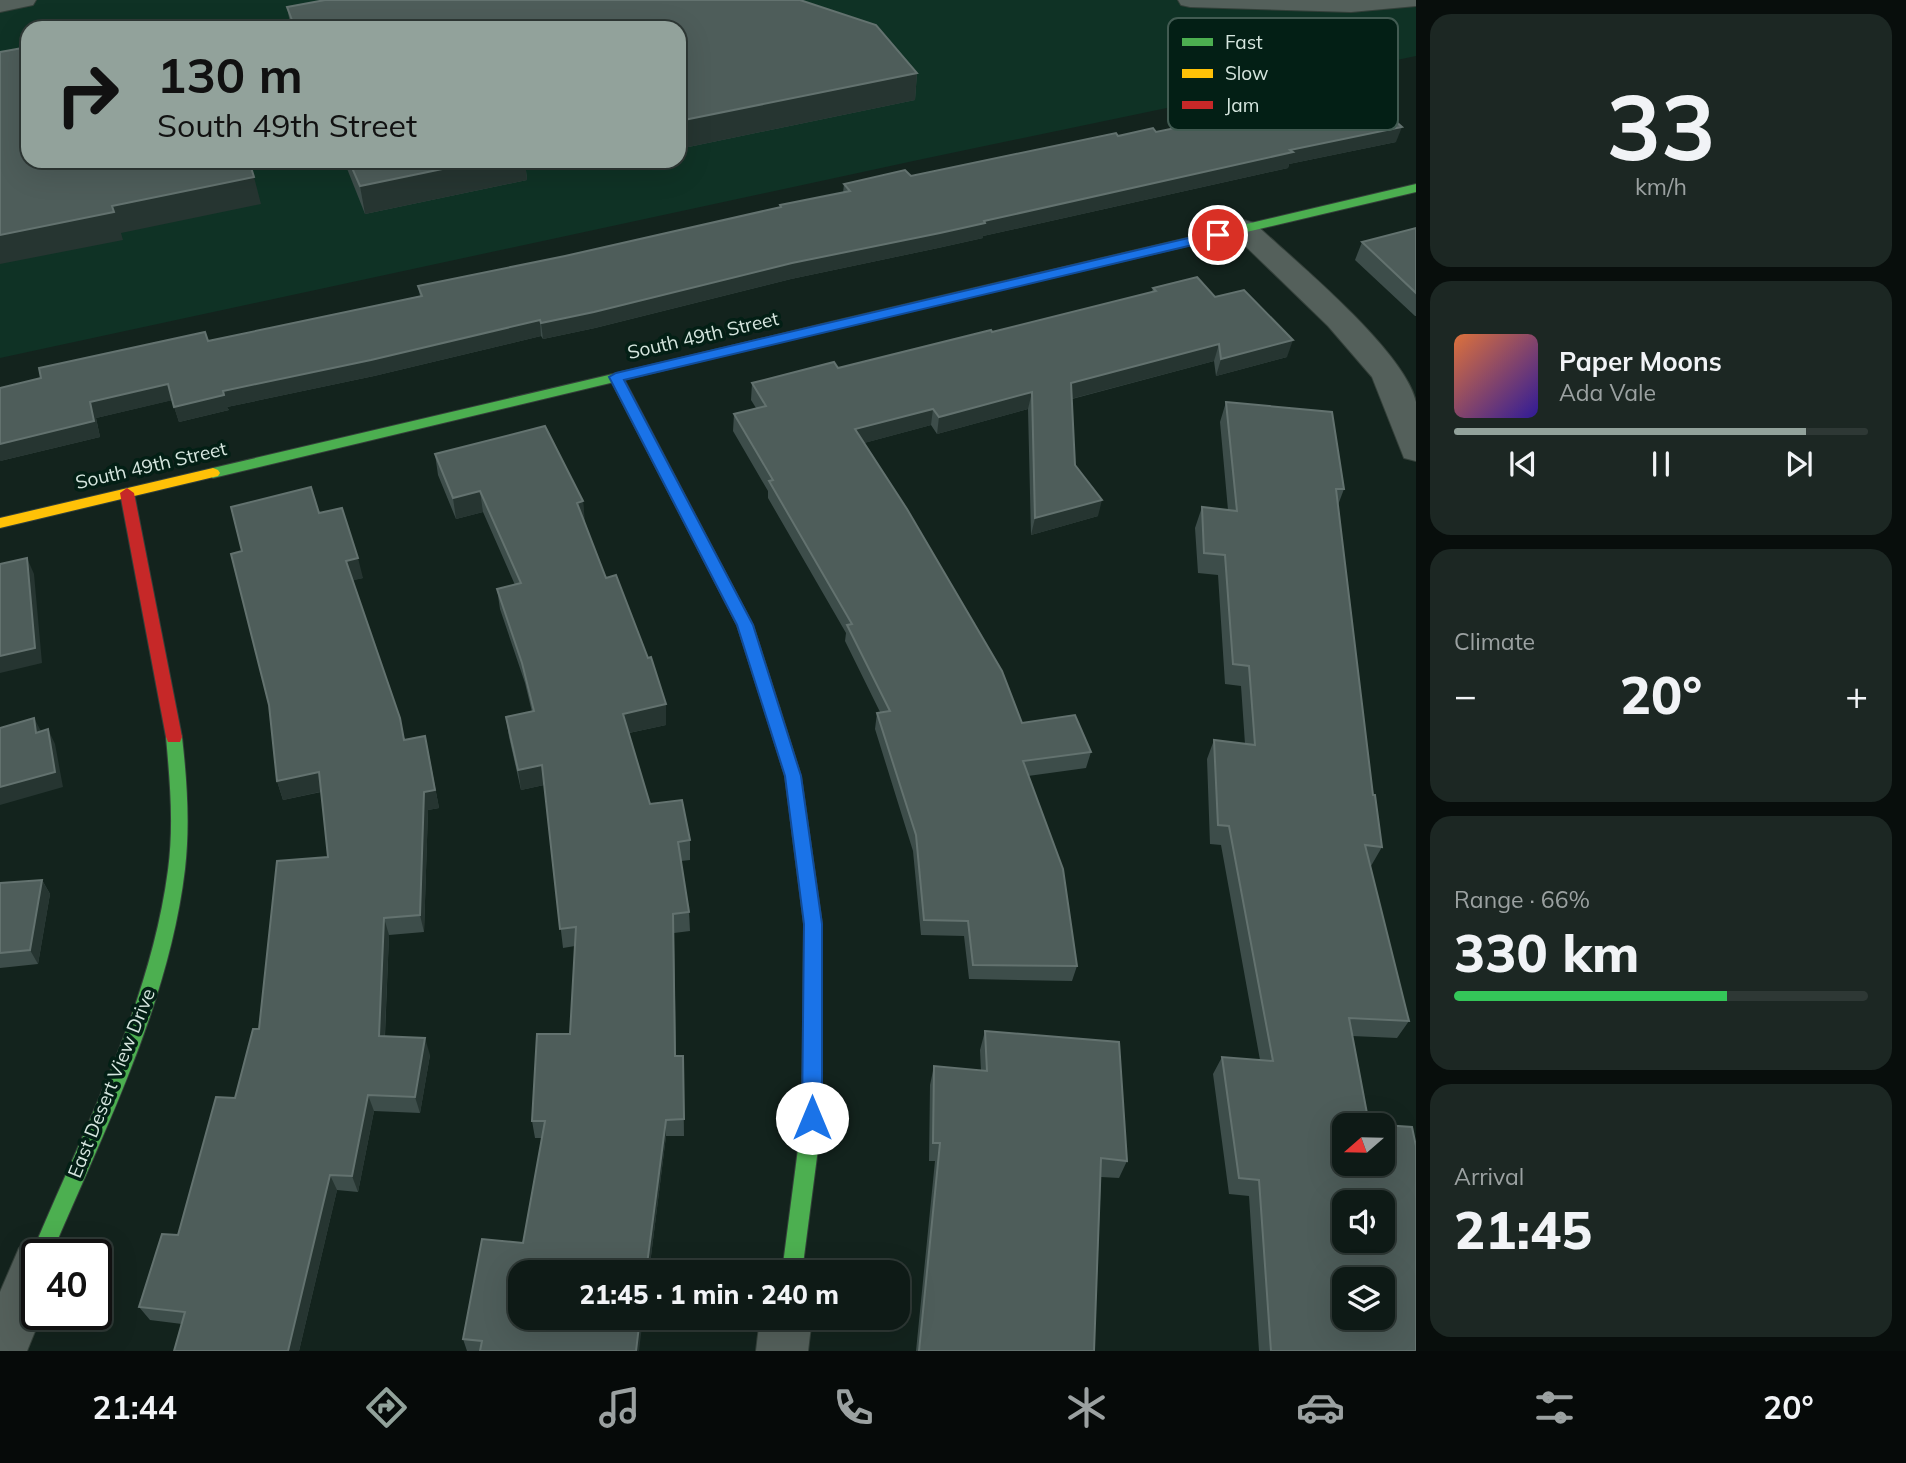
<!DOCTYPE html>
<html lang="en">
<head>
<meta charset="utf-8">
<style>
  body { margin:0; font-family:Mulish,sans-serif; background:#1c2723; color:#f1f3f6; height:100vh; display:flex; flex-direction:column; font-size:26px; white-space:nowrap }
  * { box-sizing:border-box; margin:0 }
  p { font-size:23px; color:#9ba1a1 }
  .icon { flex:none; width:38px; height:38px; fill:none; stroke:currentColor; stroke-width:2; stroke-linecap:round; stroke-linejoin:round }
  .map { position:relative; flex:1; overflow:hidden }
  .drawer { display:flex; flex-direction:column; gap:14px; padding:14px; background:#080e0c; width:490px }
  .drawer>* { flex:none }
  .hud { position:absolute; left:21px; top:21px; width:665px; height:147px; border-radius:21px; box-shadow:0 7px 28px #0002,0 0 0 2px #2e3835; background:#92a29b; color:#111; overflow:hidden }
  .needle { width:46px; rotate:250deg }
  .controls { position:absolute; left:1332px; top:1113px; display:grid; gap:14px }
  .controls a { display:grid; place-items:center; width:63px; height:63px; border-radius:14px; background:#0e1a16; box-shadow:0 7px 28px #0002,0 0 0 2px #2e3835; font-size:35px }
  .speed { position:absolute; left:21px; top:1239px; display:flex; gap:14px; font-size:35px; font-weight:700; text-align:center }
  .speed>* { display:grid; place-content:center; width:91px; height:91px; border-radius:50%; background:#0e1a16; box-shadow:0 7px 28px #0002,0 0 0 2px #2e3835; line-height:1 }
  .speed .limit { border:4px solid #111; border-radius:10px; background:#fff; color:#111 }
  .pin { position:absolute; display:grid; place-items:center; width:60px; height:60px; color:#fff; margin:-30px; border:4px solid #fff; border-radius:50%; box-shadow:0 2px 7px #0007 }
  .me { position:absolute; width:77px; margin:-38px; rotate:0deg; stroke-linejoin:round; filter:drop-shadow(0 0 5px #0008) }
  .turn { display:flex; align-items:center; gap:24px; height:147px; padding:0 21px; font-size:32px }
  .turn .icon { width:91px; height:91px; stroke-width:2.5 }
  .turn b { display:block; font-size:49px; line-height:60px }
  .big { font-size:52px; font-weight:800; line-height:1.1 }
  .drawer .widget { flex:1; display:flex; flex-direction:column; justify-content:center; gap:10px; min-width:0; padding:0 24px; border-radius:21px; background:#1c2723 }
  .drawer .dial { align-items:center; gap:0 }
  .dial b { font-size:91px; line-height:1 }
  .song { display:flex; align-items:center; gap:21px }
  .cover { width:84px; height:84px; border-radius:10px; background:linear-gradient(135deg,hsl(20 70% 55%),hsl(250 70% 35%)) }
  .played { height:7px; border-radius:4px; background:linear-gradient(90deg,#92a29b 85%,#2e3835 85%) }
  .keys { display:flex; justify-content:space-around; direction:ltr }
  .heat { display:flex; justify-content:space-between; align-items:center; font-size:38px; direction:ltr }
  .charge { height:10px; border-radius:5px; background:linear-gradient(90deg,#34c759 66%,#2e3835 0) }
  .trip { position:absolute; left:508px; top:1260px; width:402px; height:70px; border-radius:21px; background:#0e1a16; box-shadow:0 7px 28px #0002,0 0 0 2px #2e3835; font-weight:800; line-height:70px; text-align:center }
  .tabs { display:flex; height:112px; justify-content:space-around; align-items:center; background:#060a09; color:#9ba1a1 }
  .tabs .icon { width:49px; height:49px }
  .tabs .on { color:#92a29b }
  .tabs b { font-size:32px; color:#f1f3f6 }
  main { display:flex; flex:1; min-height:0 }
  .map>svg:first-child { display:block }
  .built { fill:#0f3225; fill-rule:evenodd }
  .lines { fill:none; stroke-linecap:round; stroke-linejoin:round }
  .street-casing { stroke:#34403a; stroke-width:2 }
  .fast-casing { stroke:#34403a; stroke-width:2 }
  .slow-casing { stroke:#34403a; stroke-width:2 }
  .jam-casing { stroke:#34403a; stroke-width:2 }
  .street { fill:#54605b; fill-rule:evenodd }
  .fast { fill:#4caf50; fill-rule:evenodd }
  .slow { fill:#ffc107; fill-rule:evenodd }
  .jam { fill:#c62828; fill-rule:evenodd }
  .wall { fill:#3d4d4a }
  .shaded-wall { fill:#263531 }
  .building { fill:#4e5d5a; stroke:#63726f; stroke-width:2; fill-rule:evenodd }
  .route { fill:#1a73e8; stroke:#114b97; stroke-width:2 }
  .labels { text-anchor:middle; stroke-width:7; stroke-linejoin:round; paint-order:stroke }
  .street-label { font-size:19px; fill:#d6e6df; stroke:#031f15 }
  .key { fill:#031f15; stroke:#425b52; stroke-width:2 }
  .key-label { font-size:19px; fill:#d6e6df }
</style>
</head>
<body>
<main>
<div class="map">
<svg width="1416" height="1351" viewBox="0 0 1416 1351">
  <rect width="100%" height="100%" fill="#13231d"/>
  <path class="built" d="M0 0H1416V56L918 160 0 358ZM28 28H679V161H28Z"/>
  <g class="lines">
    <defs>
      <g id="street">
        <path d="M0 0H36L33 5 0 12Z"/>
        <path d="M1178 0H1416V6L1351 12 1190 7 1181 5Z"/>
        <path d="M1244 220 1254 223C1295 261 1405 351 1416 402 1416 420 1416 443 1416 461L1404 458 1372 377 1328 326 1234 235 1229 229 1234 223Z"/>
        <path d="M37 1241 55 1248 58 1255H37V1314H42L27 1351H0V1292L19 1248Z"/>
        <path d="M760 1318H812L808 1351H756Z"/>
      </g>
      <g id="fast">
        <path d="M1416 184V192L822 332 816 328 822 324Z"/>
        <path d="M668 361 673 362V368L213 478 206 473 213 468Z"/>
        <path d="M772 703 778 705 780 709 801 776 822 924V1118L802 1272H782L802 1118 804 924 785 776 764 709 766 705Z"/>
        <path d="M174 731 180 732 182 737C187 781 190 825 185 869 169 1004 104 1131 51 1255H37V1263L31 1255C83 1130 150 1006 168 870 174 825 170 782 166 737L168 732Z"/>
      </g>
      <path id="slow" d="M213 468 218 470 220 473 218 476 0 528V518Z"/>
      <g id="jam">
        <path d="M822 324 827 325V331L668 369 661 365 668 361Z"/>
        <path d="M616 373 623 377 753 625 780 709 778 713H766L764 709 737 625 609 377Z"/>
        <path d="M127 488 134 493 182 737 180 742H168L166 737 120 493Z"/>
      </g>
    </defs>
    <use href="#street" class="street-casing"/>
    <use href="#fast" class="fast-casing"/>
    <use href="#slow" class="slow-casing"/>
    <use href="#jam" class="jam-casing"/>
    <use href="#street" class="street"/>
    <use href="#fast" class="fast"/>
    <use href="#slow" class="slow"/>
    <use href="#jam" class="jam"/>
  </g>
  <g class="wall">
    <path d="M325 0H800L876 25 917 73 915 100 679 149V28H291L287 7Z"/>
    <path d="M1156 132 1396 142 1289 164 1288 168 983 236V238L938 248 791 279 595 328 543 339 541 336 374 376 227 407 229 410 179 422 172 400 96 418 100 437 0 461 208 341 420 296 418 286 565 256 780 207V205L843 193 844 184 911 176 1118 136Z"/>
    <path d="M344 161H525L527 180 365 214Z"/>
    <path d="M1416 228V316H1415L1355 260 1362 242Z"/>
    <path d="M1153 288 1215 297 1287 357 1216 376 1214 361 1072 399 1075 465 1098 516 1031 535 1028 409 937 434 931 425 864 443 1022 723 1091 752 1086 768 1028 776 1077 966 1072 981 969 979 964 936 921 935 913 851 875 729 877 713 880 712 845 641 846 633 768 498V491L733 431 734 414 756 408 751 400 752 383 838 368 992 332 1152 292Z"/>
    <path d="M1226 402 1344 489 1338 505 1373 795 1382 847 1371 866H1370L1409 1021 1397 1038 1352 1036 1369 1124 1416 1351H1259L1249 1196 1229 1194 1213 1074 1222 1057 1260 1060 1221 845 1210 844 1207 759 1214 740 1245 744 1241 686 1225 684 1218 575 1198 573 1195 528 1202 507 1228 510 1220 422Z"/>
    <path d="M435 454 583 501 584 522 606 578 666 704V725L629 733 650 804 690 840V860L681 861 689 912 690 931 674 933 676 1056H683L684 1136H666L649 1272H520L639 1351H467L463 1339 523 1243 542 1138H535L532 1121 570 1034 575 946 563 948 544 785 521 790 509 737 506 717 532 712 525 683 500 609 497 589 515 585 483 512 456 519 438 475Z"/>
    <path d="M319 513 363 578 353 580 405 740 429 755 439 808 428 810 424 932 389 935 385 1036 430 1055 420 1113 374 1111 358 1192 337 1190 299 1351H174L182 1324 150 1320 139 1307 178 1235 235 1098 259 1029 328 857 321 792 283 800 277 781 269 705 242 551Z"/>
    <path d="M42 880 50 894 38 964 0 968V883Z"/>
    <path d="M985 1031 1127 1161 1119 1178 1101 1177 1094 1351H916L935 1161H929L930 1085 934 1066 981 1071 980 1050Z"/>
  </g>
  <g class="shaded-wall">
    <path d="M917 73 915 100 679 149V121Z"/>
    <path d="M1402 127 1396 142 1289 164 1288 168 983 236V238L938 248 791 279 595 328 543 339 541 323 792 263 984 221 1290 150Z"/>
    <path d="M481 161H525L527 180 365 214 360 186Z"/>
    <path d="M254 177 261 204 121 233 123 240 0 264V235L112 206Z"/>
    <path d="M540 320 541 336 374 376 227 407 229 410 179 422 174 407 223 391Z"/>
    <path d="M1293 340 1287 357 1216 376 1221 359Z"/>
    <path d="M1219 344 1214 361 1067 400 1071 383Z"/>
    <path d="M168 384 173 400 96 418 100 437 0 461V444L90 402Z"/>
    <path d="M1032 392 1028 409 937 434 939 417Z"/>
    <path d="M933 409 931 425 853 446 855 429Z"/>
    <path d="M480 491 483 512 456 519 453 498Z"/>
    <path d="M1102 500 1098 516 1031 535 1035 518Z"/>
    <path d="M583 501 585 522 578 523 577 503Z"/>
    <path d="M27 558 34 574 42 663 0 673V656Z"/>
    <path d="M358 558 363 578 351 581 346 561Z"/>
    <path d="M666 704V725L624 734 623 714Z"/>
    <path d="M34 718 42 733H36Z"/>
    <path d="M48 729 55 744 63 787 0 805V787Z"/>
    <path d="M429 755 439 808 428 810 424 932 420 915 424 792Z"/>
    <path d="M542 765 544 785 521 790 518 770Z"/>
    <path d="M319 772 324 791 283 800 277 781Z"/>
    <path d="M42 880 50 894 38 964 30 950Z"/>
    <path d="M384 918 389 935 384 1052 379 1036Z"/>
    <path d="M425 1038 430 1055 420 1113 415 1097Z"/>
    <path d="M368 1095 374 1111 358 1192 352 1176Z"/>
    <path d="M666 1120V1136L649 1272H646Z"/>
    <path d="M330 1175 337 1190 299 1351H288Z"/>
    <path d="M640 1318H643L639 1351H636Z"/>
  </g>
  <g class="building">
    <path d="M325 0H800L876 25 917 73 679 121V28H295L287 7Z"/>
    <path d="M28 47V161H249L254 177 112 206 114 212 0 235V52Z"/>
    <path d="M1360 90 1402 127 1290 150 1293 152 984 221 985 223 940 233 792 263 594 312 541 323 540 320 371 360 223 391 224 395 174 407 168 384 90 402 94 421 0 444V388L41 378 39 368 205 332 208 341 422 296 418 286 565 256 781 207 780 205 850 191 844 184 905 170 911 176 1116 133 1118 136 1153 128 1156 132Z"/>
    <path d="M349 161H481L360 186Z"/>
    <path d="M1416 228V293L1362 242Z"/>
    <path d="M1197 277 1215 297 1244 290 1293 340 1221 359 1219 344 1071 383 1075 465 1102 500 1035 518 1032 392 939 417 933 409 855 429 907 509 1002 671 1022 723 1075 715 1091 752 1023 761 1063 869 1077 966 973 965 968 921 924 920 916 835 877 713 890 711 847 625 852 624 769 481 773 480 734 414 766 406 752 383 834 362 838 368 991 330 992 332 1156 291 1153 288Z"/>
    <path d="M1226 402 1332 412 1344 489H1336L1373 795H1375L1382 847 1365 845 1409 1021 1349 1018 1369 1124 1412 1127 1416 1146V1351H1271L1259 1180 1239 1178 1222 1057 1273 1061 1229 826 1218 825 1214 740 1255 745 1249 666 1233 664 1225 555 1204 553 1202 507 1237 511ZM1344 1125H1382V1164H1344ZM1344 1202H1382V1241H1344ZM1344 1279H1382V1318H1344Z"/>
    <path d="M545 426 583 501 577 503 606 578 616 575 648 658 651 657 666 704 623 714 650 804 682 800 690 840 678 842 689 912 673 914 675 1056H683L684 1119 666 1120 646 1272H520V1318H640L636 1351H480L482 1341 463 1339 482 1239 523 1243 545 1121H532L537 1034H570L576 927 560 929 542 765 518 770 506 717 534 711 522 663 497 589 521 583 480 491 453 498 435 454Z"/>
    <path d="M311 487 319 513 342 508 358 558 346 561 400 718 404 740 425 736 435 790 424 792 420 915 384 918 379 1036 425 1038 415 1097 368 1095 352 1176 330 1175 288 1351H174L185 1312 139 1307 162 1234 178 1235 216 1097 235 1098 253 1029H259L277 861 328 857 319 772 277 781 269 705 231 554 242 551 231 507Z"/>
    <path d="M27 558 35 648 0 656V564Z"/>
    <path d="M34 718 36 733 48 729 55 772 0 787V728Z"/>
    <path d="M42 880 30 950 0 953V883Z"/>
    <path d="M985 1031 1119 1042 1127 1161 1101 1158 1094 1351H919L940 1143H933L934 1066 987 1071Z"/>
  </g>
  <path class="route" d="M1218 231 1224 235 1222 238 624 380 753 625 801 776 822 924V1118L819 1124 812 1127 805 1124 802 1118 804 924 785 776 737 625 609 377 616 373Z"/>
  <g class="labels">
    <g class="street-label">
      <text transform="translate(703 335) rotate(-13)" y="7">South 49th Street</text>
      <text transform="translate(151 465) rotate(-13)" y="7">South 49th Street</text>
      <text transform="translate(111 1083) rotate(-68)" y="7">East Desert View Drive</text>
    </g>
  </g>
  <rect x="1168" y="18" width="230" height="112" rx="10" class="key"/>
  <rect x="1182" y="38" width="31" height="8" fill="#4caf50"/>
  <rect x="1182" y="69" width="31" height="9" fill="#ffc107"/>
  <rect x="1182" y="101" width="31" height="8" fill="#c62828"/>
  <g class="key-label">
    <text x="1225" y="49">Fast</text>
    <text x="1225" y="80">Slow</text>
    <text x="1225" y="112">Jam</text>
  </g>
</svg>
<div class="controls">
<a><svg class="needle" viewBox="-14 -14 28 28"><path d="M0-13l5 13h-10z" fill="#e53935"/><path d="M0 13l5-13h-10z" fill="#9ba1a1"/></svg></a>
<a><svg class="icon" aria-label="sound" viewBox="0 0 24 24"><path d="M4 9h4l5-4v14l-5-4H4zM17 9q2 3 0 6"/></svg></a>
<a><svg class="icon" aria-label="layers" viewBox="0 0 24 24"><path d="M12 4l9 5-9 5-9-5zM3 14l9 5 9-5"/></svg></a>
</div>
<div class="speed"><div class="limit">40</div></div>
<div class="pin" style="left:1218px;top:235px;background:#d93025"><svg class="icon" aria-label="arrive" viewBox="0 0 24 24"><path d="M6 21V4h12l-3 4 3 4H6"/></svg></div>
<svg class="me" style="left:812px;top:1118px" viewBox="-20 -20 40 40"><circle r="19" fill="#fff"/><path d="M0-13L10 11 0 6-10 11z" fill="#1a73e8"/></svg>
<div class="trip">21:45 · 1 min · 240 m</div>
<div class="hud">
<div class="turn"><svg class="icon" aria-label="right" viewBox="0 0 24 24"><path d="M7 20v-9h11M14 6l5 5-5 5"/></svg><div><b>130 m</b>South 49th Street</div></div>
</div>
</div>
<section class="drawer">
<div class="widget dial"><b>33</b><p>km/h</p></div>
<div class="widget">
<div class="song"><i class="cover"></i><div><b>Paper Moons</b><p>Ada Vale</p></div></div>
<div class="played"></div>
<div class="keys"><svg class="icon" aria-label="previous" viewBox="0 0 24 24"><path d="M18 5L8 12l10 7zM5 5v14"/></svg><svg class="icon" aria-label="pause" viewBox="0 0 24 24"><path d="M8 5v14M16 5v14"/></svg><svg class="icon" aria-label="next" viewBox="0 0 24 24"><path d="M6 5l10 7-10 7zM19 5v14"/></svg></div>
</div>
<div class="widget"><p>Climate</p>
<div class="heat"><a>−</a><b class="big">20°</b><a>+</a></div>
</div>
<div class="widget"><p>Range · 66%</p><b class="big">330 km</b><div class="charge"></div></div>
<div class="widget"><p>Arrival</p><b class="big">21:45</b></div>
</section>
</main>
<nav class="tabs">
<b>21:44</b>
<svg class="icon on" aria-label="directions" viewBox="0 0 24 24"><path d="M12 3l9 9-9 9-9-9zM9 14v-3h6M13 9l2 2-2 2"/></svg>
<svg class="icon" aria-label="music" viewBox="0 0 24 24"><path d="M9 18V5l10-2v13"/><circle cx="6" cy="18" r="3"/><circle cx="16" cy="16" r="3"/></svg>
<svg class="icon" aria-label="phone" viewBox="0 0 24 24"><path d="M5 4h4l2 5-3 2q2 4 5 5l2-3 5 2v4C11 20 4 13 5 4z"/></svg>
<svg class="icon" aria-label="climate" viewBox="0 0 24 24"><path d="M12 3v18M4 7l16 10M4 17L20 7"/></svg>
<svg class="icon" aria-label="car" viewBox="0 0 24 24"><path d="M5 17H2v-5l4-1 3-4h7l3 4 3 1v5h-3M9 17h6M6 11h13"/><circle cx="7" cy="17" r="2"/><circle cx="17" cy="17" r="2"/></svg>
<svg class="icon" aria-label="filters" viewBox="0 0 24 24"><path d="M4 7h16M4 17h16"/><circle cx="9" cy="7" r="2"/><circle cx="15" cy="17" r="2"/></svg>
<b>20°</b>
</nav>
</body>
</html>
